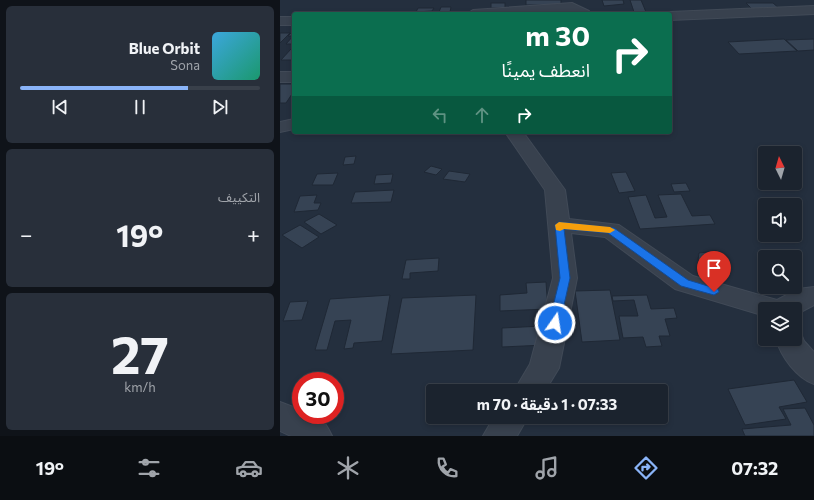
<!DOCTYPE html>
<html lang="ar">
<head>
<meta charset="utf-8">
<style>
  body { margin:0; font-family:Commissioner,"Noto Sans Arabic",sans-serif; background:#282f3a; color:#f1f3f6; direction:rtl; height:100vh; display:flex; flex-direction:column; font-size:15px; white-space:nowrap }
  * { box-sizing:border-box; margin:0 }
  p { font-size:13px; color:#a0a4aa }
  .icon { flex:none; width:22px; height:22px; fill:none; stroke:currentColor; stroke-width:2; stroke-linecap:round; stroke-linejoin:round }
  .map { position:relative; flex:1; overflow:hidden; direction:ltr }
  .drawer { display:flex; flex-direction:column; gap:6px; padding:6px; background:#0f1319; width:280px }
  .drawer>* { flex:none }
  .hud { position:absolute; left:12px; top:12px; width:380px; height:122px; border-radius:4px; box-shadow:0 2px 6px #0003,0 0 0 1px #39404a; direction:rtl; background:#0b6e4f; color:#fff; overflow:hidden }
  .needle { width:26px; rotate:355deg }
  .tools { position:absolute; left:478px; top:146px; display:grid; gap:8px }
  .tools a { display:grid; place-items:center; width:44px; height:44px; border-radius:4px; background:#1b232e; box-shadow:0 2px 6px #0003,0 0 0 1px #39404a; font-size:20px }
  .speed { position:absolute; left:12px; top:372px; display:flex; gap:8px; font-size:20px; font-weight:700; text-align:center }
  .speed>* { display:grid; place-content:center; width:52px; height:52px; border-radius:50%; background:#1b232e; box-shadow:0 2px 6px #0003,0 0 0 1px #39404a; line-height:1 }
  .speed .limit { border:6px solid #d22; background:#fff; color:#111 }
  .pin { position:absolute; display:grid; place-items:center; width:34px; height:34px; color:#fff; margin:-41px -17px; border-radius:50% 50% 50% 0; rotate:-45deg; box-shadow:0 0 4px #0007 }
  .pin .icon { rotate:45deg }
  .me { position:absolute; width:44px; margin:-22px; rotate:13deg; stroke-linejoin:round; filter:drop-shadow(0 0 3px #0008) }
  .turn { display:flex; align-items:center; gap:14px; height:84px; padding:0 16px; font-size:18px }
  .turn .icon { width:52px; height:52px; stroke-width:2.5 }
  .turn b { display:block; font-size:28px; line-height:34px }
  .lanes { display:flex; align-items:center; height:38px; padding:0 16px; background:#0003; justify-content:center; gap:20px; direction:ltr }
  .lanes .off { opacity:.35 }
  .big { font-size:30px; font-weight:700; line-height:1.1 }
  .drawer .card { flex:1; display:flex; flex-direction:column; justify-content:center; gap:6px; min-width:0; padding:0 14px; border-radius:6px; background:#282f3a }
  .drawer .dial { align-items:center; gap:0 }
  .dial b { font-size:52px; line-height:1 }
  .song { display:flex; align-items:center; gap:12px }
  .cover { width:48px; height:48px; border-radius:6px; background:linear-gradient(135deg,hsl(200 70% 55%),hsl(160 70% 35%)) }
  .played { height:4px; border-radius:2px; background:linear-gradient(90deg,#8ab4f8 70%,#39404a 70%) }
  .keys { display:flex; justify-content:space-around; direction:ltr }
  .heat { display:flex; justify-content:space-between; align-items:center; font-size:22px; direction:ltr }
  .trip { position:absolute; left:146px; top:384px; width:242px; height:40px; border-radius:4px; background:#1b232e; box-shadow:0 2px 6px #0003,0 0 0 1px #39404a; font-weight:700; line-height:40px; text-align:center; direction:rtl }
  .tab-bar { display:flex; height:64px; justify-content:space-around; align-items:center; background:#0b0e12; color:#a0a4aa }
  .tab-bar .icon { width:28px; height:28px }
  .tab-bar .active { color:#8ab4f8 }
  .tab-bar b { font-size:18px; color:#f1f3f6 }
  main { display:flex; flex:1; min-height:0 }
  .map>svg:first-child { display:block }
  .building { fill:#364354; stroke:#1f2835 }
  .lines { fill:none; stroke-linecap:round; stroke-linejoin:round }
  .minor-casing { stroke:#414a57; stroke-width:2 }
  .minor { fill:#38414e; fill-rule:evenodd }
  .route { fill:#1a73e8; stroke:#114b97 }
  .slow { fill:#f59e0b }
</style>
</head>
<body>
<main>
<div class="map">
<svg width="534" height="436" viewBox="0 0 534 436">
  <rect width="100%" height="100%" fill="#242f3e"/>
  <g class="building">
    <rect x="246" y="0" width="35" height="5"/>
    <path d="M322 0H343L344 4 324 6Z"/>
    <path d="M350 0H361L366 12H354Z"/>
    <rect x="211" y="3" width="14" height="5"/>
    <path d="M466 3H493L500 9H472Z"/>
    <path d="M161 7H171L170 12H159Z"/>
    <path d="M138 8H154L152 11 136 12Z"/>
    <path d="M13 31 14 44H6L13 36H8Z"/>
    <path d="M0 33H10L0 43Z"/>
    <path d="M504 39 517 51 459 54 448 42Z"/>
    <path d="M534 39V50L518 51 506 40Z"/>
    <path d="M11 49H14V60H1Z"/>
    <path d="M0 84H14V91L6 103H0Z"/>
    <path d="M76 156 74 164 63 165 65 157Z"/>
    <path d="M151 166 162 169 156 175 144 172Z"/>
    <path d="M169 171 190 174 185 182 163 179Z"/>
    <path d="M346 172 355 191 339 193 331 173Z"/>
    <path d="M58 173 53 185H32L37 174Z"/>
    <path d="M113 174 111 183 94 184 96 175Z"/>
    <path d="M406 183 410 191 394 192 391 184Z"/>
    <path d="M114 190 111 202 71 203 75 192Z"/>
    <path d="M401 194 412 216 430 215 435 224 360 229 348 197 366 195 375 218 387 217 378 195Z"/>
    <path d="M37 195 34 203H41L38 210 14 212 20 196Z"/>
    <path d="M39 214 57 225 41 234 24 222Z"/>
    <path d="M20 225 39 237 22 248 2 235Z"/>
    <path d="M436 251 447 257 444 263 427 265 418 260 419 253Z"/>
    <path d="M159 258 158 271 130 273V279H122L126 260Z"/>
    <path d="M266 282 268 309 220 311V295L247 293 246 283Z"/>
    <path d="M330 290 340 340 302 342 295 291Z"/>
    <path d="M110 295 102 341 74 343 73 348 64 349 71 320 55 321 47 350H35L50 299Z"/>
    <path d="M196 295 193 350 111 354 122 298Z"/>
    <path d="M367 295 371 309 394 308 397 318 385 319 390 336H379L382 346 366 347 363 337 343 338 339 316H358L354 300 333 301 332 296Z"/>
    <path d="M28 301 22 320 3 321 10 302Z"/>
    <path d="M263 326 265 345 222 347V328Z"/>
    <path d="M514 380 527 402 499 407 506 419 465 425 448 389Z"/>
    <path d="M525 408 534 425V436H465L462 429 511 425 503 409Z"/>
  </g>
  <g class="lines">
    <defs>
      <g id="minor">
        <path d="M292 3 309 11 311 14H296L290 11 245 14H187L193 10Z"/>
        <path d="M534 6V14L390 20V14H385L390 12Z"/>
        <rect x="0" y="17" width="14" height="8"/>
        <rect x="0" y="72" width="14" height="10"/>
        <path d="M14 119V129L0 132V122Z"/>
        <path d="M225 132H243L285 190 289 219 339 225 413 276 497 300 518 289 534 287V305L515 315V309H485V316L395 289 325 237 291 233 297 278 279 368 265 391H234L250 364 273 278 265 190Z"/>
        <path d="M515 330 520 331 524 341 534 352V384C517 378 501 357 496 339H515Z"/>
        <path d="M0 402 21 410V415C40 415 44 419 52 436H11L0 431Z"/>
        <path d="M214 417H248L237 436H203Z"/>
      </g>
    </defs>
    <use href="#minor" class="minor-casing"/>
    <use href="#minor" class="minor"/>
  </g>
  <path class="route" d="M279 222 334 228 408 280 438 289 439 292 434 295 401 286 328 233 284 229 290 278 280 323 279 326H271L269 323 280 278 275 225Z"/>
  <path class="slow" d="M279 222 330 227 335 230 330 233 284 229 280 231 276 230 275 225Z"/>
</svg>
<div class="tools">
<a><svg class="needle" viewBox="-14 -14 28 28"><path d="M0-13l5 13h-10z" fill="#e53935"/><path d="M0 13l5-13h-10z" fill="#a0a4aa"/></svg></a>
<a><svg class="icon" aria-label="sound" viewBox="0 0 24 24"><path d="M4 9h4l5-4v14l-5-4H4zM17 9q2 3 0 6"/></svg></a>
<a><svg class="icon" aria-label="search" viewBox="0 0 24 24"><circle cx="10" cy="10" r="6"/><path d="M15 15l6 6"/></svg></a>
<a><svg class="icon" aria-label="layers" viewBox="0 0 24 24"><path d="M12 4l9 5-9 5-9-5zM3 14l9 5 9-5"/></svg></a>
</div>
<div class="speed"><div class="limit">30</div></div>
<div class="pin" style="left:434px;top:292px;background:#d93025"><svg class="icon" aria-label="arrive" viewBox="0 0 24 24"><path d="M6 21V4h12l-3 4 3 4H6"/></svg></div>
<svg class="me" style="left:275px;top:323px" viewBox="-20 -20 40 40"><circle r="17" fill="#1a73e8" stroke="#fff" stroke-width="3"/><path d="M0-11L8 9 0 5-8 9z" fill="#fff"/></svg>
<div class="trip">07:33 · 1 دقيقة · 70 m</div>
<div class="hud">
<div class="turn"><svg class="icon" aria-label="right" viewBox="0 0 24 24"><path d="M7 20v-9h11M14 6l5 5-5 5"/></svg><div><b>30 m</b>انعطف يمينًا</div></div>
<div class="lanes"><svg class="icon off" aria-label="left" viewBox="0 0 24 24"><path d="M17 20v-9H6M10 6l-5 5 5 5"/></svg><svg class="icon off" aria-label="ahead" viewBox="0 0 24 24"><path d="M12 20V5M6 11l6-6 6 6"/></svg><svg class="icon" aria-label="right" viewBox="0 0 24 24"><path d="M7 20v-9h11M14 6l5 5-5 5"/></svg></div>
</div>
</div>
<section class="drawer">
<div class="card">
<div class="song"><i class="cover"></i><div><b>Blue Orbit</b><p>Sona</p></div></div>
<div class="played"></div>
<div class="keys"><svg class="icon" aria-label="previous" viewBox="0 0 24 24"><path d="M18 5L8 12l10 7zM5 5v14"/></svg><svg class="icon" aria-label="pause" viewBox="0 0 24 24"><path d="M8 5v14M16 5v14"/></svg><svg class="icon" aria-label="next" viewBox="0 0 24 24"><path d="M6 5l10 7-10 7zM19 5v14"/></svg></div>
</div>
<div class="card"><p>التكييف</p>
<div class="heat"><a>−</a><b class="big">19°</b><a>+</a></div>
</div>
<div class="card dial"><b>27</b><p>km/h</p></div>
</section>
</main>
<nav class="tab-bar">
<b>07:32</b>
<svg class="icon active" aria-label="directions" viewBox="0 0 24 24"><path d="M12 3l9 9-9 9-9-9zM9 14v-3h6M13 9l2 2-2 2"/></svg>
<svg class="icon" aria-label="music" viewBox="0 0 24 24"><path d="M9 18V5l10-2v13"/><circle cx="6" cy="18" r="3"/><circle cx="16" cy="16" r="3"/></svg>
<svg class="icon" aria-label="phone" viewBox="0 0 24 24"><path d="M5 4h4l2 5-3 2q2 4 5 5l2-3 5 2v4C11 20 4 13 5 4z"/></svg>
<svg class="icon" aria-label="climate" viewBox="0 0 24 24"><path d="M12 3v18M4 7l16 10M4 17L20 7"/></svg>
<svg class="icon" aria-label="car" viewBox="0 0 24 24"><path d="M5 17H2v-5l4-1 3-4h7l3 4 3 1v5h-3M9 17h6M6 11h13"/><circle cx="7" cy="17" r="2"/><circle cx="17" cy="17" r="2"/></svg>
<svg class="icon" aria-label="filters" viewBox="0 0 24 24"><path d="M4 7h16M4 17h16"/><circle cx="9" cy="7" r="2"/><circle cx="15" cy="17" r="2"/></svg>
<b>19°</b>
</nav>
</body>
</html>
